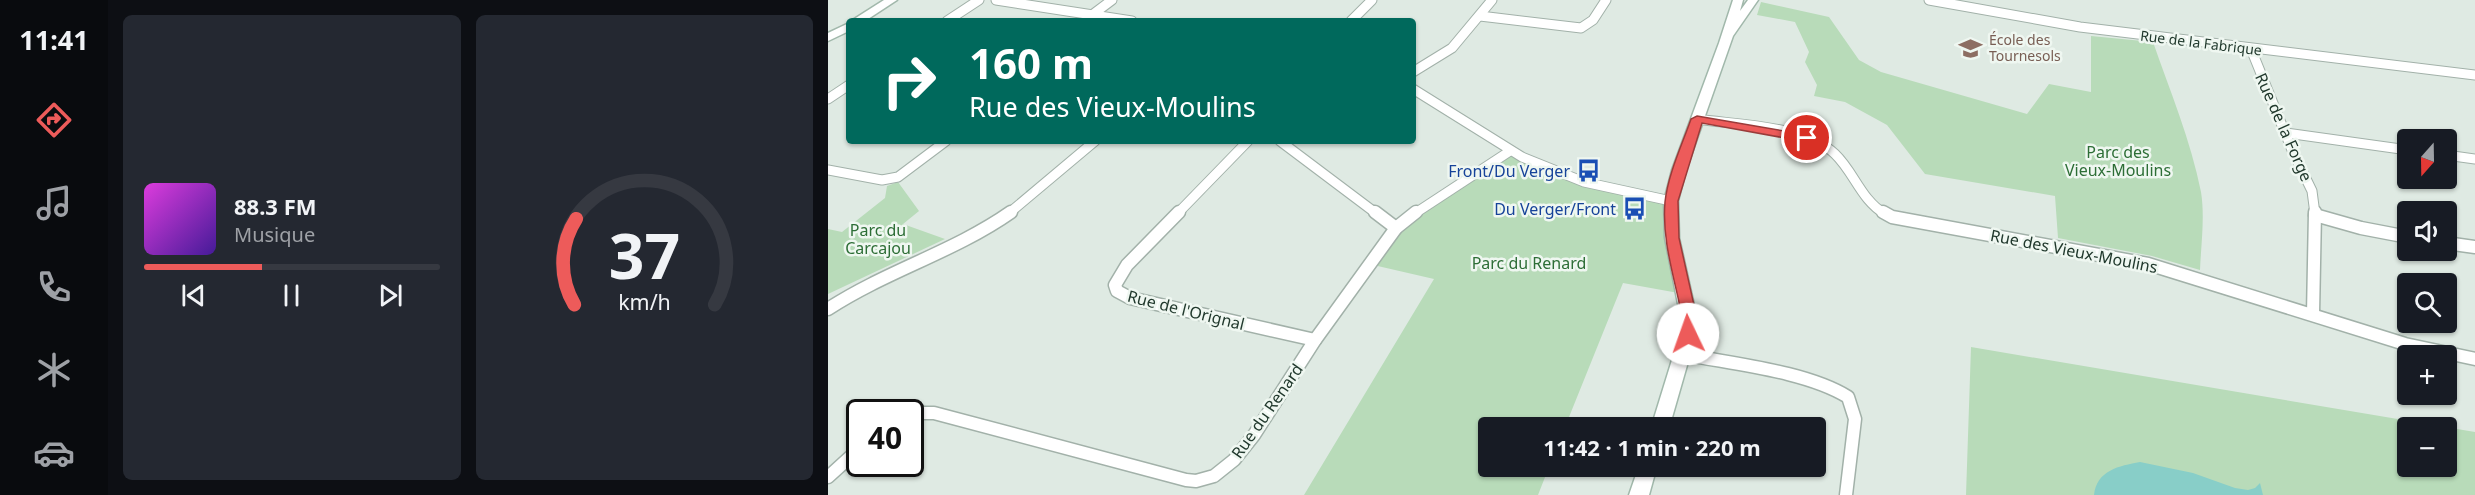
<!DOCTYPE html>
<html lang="fr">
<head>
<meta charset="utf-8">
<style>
  body { margin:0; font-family:"Noto Sans",sans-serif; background:#242831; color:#f1f3f6; height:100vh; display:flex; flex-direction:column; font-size:22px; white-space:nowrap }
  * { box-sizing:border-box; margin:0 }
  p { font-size:20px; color:#9ea1a6 }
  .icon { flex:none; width:33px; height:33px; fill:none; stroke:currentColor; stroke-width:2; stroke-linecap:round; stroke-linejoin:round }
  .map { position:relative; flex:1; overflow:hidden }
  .sheet { display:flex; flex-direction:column; gap:15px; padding:15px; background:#0d0f14; width:720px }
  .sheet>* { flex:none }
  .banner { position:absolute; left:18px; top:18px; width:570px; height:126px; border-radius:6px; box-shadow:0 2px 4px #0004; background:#00695c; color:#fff; overflow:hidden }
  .needle { width:39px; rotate:200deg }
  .fabs { position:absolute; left:1569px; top:129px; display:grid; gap:12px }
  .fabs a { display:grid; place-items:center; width:60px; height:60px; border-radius:6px; background:#171b24; box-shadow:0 2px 4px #0004; font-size:30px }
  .speed { position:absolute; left:18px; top:399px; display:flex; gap:12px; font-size:30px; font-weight:700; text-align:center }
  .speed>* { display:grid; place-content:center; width:78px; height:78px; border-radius:50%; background:#171b24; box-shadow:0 2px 4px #0004; line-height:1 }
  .speed .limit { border:3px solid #111; border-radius:9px; background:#fff; color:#111 }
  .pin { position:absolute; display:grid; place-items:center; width:51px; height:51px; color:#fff; margin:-26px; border:3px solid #fff; border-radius:50%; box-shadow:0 2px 6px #0007 }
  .me { position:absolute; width:66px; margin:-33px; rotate:357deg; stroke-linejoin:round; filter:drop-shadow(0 0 4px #0008) }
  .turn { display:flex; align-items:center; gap:21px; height:126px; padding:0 24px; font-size:27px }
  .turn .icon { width:78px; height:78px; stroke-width:2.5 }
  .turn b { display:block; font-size:42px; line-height:51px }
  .sheet .widget { flex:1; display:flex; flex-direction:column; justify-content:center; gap:9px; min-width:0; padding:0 21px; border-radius:9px; background:#242831 }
  .sheet .dial { align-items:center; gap:0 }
  .dial svg { height:156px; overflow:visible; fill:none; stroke:#363941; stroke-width:7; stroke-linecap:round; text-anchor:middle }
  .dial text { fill:#f1f3f6; stroke:none }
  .song { display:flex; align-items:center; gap:18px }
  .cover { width:72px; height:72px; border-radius:9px; background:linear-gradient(135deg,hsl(300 70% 55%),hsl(260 70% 35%)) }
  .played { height:6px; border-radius:3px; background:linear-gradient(90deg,#ed5b5a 40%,#363941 40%) }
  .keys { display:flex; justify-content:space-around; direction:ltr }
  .sheet .tiles { flex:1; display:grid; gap:15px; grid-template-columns:repeat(2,1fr) }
  .trip { position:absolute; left:650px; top:417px; width:348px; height:60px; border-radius:6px; background:#171b24; box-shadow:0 2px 4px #0004; font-weight:700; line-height:60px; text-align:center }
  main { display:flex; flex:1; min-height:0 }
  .tab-bar { display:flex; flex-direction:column; width:108px; justify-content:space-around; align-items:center; background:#090b0e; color:#9ea1a6 }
  .tab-bar .icon { width:42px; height:42px }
  .tab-bar .active { color:#ed5b5a }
  .tab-bar b { font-size:27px; color:#f1f3f6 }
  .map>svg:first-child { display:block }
  .green { fill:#b8dbb9; fill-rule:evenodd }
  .water { fill:#88cec8 }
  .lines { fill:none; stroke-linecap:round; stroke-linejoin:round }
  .street-far1-casing { stroke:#a2b1a9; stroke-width:11 }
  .street-casing { stroke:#a2b1a9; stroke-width:15 }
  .secondary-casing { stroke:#a1b8ab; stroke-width:3 }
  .street-far1 { stroke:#fff; stroke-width:9 }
  .street { stroke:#fff; stroke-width:12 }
  .secondary { fill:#fff; fill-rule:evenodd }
  .route { fill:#ed5b5a; stroke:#9a3b3a; stroke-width:1.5 }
  .labels { text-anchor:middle; stroke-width:5; stroke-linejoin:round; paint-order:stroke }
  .far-education-label { font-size:14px; fill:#785e54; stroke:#eff7f1; text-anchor:start }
  .far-street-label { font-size:14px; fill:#21392d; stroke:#eff7f1 }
  .street-label { font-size:16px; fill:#21392d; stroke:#eff7f1 }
  .park-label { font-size:16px; fill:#2d6e36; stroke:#eff7f1 }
  .transit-label { font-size:16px; fill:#164399; stroke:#eff7f1; text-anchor:end }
</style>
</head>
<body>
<main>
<nav class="tab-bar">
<b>11:41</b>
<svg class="icon active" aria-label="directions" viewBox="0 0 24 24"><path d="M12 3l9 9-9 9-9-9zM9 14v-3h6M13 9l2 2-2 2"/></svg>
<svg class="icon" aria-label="music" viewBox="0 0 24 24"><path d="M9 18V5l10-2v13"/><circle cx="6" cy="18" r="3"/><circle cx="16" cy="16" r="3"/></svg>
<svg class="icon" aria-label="phone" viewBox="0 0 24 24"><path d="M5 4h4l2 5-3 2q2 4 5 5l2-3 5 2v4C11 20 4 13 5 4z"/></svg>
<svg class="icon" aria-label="climate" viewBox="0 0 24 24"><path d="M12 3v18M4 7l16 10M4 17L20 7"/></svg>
<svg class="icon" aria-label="car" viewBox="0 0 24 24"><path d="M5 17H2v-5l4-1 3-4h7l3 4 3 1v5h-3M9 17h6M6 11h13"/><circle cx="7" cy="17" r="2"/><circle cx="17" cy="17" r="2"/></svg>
</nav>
<section class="sheet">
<div class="tiles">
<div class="widget">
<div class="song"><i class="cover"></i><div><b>88.3 FM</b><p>Musique</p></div></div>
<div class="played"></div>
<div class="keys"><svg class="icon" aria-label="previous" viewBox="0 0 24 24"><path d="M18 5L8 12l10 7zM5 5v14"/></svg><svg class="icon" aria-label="pause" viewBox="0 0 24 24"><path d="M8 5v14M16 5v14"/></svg><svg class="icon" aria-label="next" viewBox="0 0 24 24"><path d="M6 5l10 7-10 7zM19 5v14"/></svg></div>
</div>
<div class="widget dial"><svg viewBox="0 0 100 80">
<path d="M14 69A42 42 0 1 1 86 69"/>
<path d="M14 69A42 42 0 0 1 15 25" stroke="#ed5b5a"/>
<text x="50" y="56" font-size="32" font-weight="700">37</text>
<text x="50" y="72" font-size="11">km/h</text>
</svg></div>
</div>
</section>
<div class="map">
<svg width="1647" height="495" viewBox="0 0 1647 495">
  <rect width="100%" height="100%" fill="#dfeae3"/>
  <g class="green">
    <path d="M933 2 1001 17 1031 60 1053 72 1199 114 1221 84 1263 92V36L1325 42C1342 91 1363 141 1373 192 1377 217 1373 245 1372 270L1324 256 1230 238 1227 196 1097 174 1059 125 1017 102 986 96 989 85 977 62 981 52 967 22 929 15Z"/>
    <path d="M682 151 733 174 843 201 856 294 795 283 737 427 660 428V466L721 467 710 495H476L606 279 541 264 557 240Z"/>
    <path d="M70 182 91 211 75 224 117 239 0 294V229L14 232 57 198 59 186Z"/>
    <path d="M1143 347 1647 432V495H1138ZM1580 428H1618V466H1580Z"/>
  </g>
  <path class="water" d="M1312 462 1365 473 1407 488 1420 490 1427 488 1432 483 1435 495H1266C1269 470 1291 466 1312 462Z"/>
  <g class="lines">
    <defs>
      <g id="street-far1">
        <path d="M168 0 304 21"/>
        <path d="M1101 0 1252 27 1647 75"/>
        <path d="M264 15 284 0"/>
        <path d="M652 16 753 28 765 20 778 0"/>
        <path d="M119 21 151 0"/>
        <path d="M523 21 544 0"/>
        <path d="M1423 49 1464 150 1484 191 1487 214"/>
        <path d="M585 72 624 48 664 0"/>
        <path d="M585 89 694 157 756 182 843 201"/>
        <path d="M0 99 21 85"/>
        <path d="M869 119C909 125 977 125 1007 154 1026 172 1033 200 1057 214"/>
        <path d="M1458 133 1580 150"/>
        <path d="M452 141 549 214"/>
        <path d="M1618 155 1647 159"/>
        <path d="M0 170 54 180 70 177 118 141"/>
        <path d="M180 214 267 141"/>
        <path d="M349 214 420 141"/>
        <path d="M586 214 682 151"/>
      </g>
      <g id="street">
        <path d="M351 212 299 265 287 285 289 291 302 298 487 340"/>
        <path d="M547 212 568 228"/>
        <path d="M1055 212 1064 217 1320 264 1577 344 1647 359"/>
        <path d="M1487 215 1533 228 1580 237"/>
        <path d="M1618 243 1647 247"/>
        <path d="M0 309C58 271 126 252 183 212"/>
        <path d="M1485 314 1487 212"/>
        <path d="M855 354C904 364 978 371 1020 397L1027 419 1018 495"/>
        <path d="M82 413H106L358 480 368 481 386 476 406 460 426 435 487 340 568 228 588 212"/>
        <path d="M0 477 32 448"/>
      </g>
      <g id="secondary">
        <path d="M56 0H69L37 21H23Z"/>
        <path d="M905 0H915L912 11 920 0H930L905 36 858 170 850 201 851 238 868 314V334L841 428H823L852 334V314L837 238 836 201 844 170 891 43Z"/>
        <path d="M21 23V31L0 41V33Z"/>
        <path d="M811 466H829L821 495H801Z"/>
      </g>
    </defs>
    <use href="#street-far1" class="street-far1-casing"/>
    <use href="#street" class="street-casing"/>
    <use href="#secondary" class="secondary-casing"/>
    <use href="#street-far1" class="street-far1"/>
    <use href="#street" class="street"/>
    <use href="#secondary" class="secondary"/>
  </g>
  <path class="route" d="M869 116 979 135 985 138 979 142 874 123 850 201 851 238 868 314 865 338H855C849 329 853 313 851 302 844 270 834 236 837 202 840 174 854 145 863 119Z"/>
  <defs>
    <symbol id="school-bare" viewBox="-9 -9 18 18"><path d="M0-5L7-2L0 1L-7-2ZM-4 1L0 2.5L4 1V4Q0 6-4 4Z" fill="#8d6e63" stroke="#eff7f1" stroke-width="2.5" paint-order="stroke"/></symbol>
    <symbol id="bus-bare" viewBox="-9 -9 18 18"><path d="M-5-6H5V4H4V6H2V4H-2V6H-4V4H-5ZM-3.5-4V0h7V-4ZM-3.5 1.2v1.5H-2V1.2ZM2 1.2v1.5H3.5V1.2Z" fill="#1a4fb4" stroke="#eff7f1" stroke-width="2.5" paint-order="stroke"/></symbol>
  </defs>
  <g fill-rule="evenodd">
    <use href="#school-bare" x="1126" y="32" width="33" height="33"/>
    <use href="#bus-bare" x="744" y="154" width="33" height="33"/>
    <use href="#bus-bare" x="790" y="192" width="33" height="33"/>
  </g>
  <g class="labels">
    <g class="far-education-label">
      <text x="1161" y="45">École des<tspan x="1161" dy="16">Tournesols</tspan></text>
    </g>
    <g class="far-street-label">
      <text transform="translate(1373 43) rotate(7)" y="5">Rue de la Fabrique</text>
    </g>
    <g class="street-label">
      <text transform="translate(1456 127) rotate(66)" y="6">Rue de la Forge</text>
      <text transform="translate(1246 251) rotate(11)" y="6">Rue des Vieux-Moulins</text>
      <text transform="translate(358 310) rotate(14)" y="6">Rue de l'Orignal</text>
      <text transform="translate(439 411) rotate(-55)" y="6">Rue du Renard</text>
    </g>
    <g class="park-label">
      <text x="1290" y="158">Parc des<tspan x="1290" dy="18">Vieux-Moulins</tspan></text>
      <text x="50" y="236">Parc du<tspan x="50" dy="18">Carcajou</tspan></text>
      <text x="701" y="269">Parc du Renard</text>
    </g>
    <g class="transit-label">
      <text x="742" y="177">Front/Du Verger</text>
      <text x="788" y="215">Du Verger/Front</text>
    </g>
  </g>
</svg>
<div class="fabs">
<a><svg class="needle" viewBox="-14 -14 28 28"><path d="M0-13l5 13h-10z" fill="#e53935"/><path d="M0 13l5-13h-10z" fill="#9ea1a6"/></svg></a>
<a><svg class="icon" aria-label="sound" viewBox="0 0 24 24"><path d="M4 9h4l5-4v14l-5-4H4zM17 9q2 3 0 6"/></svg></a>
<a><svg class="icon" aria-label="search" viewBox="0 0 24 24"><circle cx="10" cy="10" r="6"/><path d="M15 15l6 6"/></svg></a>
<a>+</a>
<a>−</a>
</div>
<div class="speed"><div class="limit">40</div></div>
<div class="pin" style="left:979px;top:138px;background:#d93025"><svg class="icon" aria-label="arrive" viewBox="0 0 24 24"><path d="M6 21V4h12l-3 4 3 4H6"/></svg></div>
<svg class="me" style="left:860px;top:334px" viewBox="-20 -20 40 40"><circle r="19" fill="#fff"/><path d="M0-13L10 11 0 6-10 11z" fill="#ed5b5a"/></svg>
<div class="trip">11:42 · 1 min · 220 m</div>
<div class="banner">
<div class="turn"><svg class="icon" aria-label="right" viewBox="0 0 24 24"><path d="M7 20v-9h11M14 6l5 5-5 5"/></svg><div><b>160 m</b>Rue des Vieux-Moulins</div></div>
</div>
</div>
</main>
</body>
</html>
